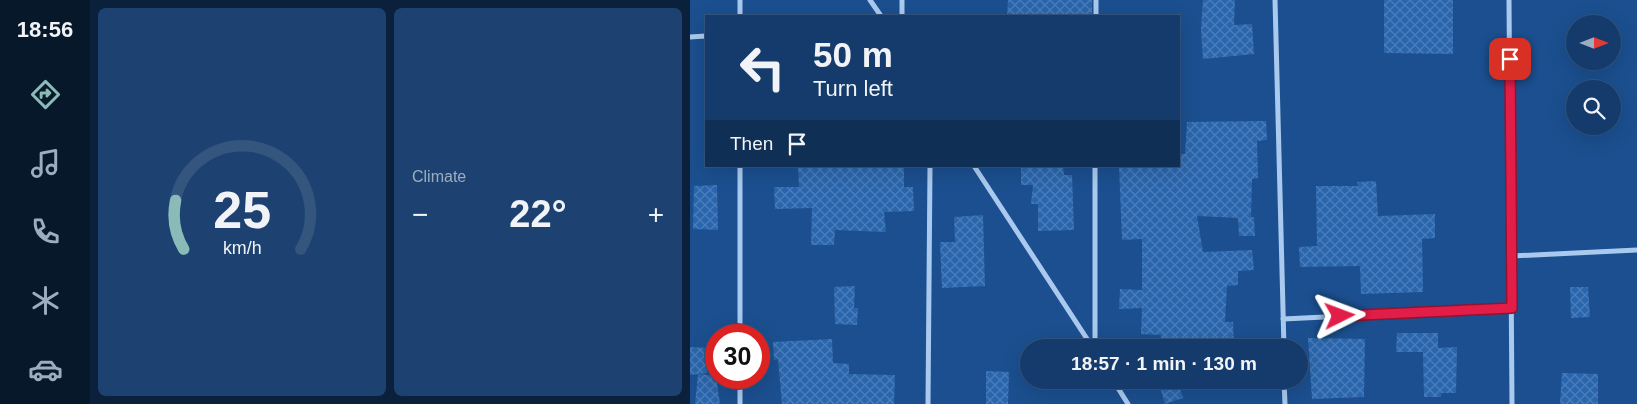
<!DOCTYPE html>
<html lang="en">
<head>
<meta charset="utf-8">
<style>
  body { margin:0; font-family:Arial,sans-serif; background:#1d4271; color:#f1f3f6; height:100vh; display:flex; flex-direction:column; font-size:19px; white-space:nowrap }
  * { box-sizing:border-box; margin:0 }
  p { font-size:16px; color:#9dadc1 }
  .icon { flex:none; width:28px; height:28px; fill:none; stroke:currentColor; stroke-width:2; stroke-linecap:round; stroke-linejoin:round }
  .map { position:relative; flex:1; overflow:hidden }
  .sheet { display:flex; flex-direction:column; gap:8px; padding:8px; background:#0b203b; width:600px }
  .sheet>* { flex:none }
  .guide { position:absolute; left:15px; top:15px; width:475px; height:152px; border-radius:0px; box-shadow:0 5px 20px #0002,0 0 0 1px #33557e; background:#143b6b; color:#f1f3f6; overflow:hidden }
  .needle { width:32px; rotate:90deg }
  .tools { position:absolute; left:876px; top:15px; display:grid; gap:10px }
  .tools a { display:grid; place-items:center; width:55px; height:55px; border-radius:50%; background:#143b6b; box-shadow:0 5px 20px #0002,0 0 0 1px #33557e; font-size:25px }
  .speed { position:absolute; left:15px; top:324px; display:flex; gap:10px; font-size:25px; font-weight:700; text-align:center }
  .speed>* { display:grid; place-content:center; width:65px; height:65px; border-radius:50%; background:#143b6b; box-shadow:0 5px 20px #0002,0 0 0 1px #33557e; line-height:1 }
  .speed .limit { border:8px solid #d22; background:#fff; color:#111 }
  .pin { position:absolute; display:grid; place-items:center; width:42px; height:42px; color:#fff; margin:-21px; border-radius:10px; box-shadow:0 2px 8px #0006 }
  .me { position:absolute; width:55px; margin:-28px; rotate:87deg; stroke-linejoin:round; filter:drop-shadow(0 0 4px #0008) }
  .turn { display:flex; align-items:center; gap:18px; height:105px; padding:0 25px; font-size:22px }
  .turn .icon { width:65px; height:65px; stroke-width:2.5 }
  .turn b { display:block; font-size:35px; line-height:42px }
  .then { display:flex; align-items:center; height:48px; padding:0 25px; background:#0003; gap:10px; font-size:19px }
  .big { font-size:38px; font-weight:800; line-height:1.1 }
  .sheet .card { flex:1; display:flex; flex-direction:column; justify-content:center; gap:8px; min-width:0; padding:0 18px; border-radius:8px; background:#1d4271 }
  .sheet .dial { align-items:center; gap:0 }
  .dial svg { height:130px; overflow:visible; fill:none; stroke:#33557e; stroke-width:7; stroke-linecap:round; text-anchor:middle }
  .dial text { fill:#f1f3f6; stroke:none }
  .heat { display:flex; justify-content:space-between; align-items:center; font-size:28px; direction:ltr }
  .sheet .tiles { flex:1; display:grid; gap:8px; grid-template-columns:repeat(2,1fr) }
  .trip { position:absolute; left:330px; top:339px; width:288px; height:50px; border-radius:25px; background:#143b6b; box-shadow:0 5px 20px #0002,0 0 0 1px #33557e; font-weight:800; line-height:50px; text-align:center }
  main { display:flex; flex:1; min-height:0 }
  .menu { display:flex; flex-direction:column; width:90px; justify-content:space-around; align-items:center; background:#08182b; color:#9dadc1 }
  .menu .icon { width:35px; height:35px }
  .menu .on { color:#8bbbb9 }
  .menu b { font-size:22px; color:#f1f3f6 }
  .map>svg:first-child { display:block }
  .building { fill:url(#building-cross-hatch) }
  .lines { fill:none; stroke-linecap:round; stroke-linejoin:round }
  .street { stroke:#a9c9ee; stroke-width:5 }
  .route-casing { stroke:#92132f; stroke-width:12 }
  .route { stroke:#e11d48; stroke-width:9 }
</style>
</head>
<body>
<main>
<nav class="menu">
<b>18:56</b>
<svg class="icon on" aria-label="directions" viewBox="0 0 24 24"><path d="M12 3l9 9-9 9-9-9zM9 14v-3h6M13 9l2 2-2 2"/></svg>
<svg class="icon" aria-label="music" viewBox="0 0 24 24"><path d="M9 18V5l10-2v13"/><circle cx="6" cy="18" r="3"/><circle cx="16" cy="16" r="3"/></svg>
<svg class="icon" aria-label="phone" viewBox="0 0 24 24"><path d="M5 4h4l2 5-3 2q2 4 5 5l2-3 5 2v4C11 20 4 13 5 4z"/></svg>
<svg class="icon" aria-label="climate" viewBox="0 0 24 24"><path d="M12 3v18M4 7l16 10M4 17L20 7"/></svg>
<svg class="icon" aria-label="car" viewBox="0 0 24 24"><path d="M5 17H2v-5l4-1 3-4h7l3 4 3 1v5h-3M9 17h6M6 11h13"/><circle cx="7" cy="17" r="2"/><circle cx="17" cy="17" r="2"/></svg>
</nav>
<section class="sheet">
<div class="tiles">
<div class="card dial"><svg viewBox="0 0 100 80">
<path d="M14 69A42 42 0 1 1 86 69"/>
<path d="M14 69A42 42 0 0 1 9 39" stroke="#8bbbb9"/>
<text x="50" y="56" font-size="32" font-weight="700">25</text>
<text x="50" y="72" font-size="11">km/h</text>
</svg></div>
<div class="card"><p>Climate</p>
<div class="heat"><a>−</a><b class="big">22°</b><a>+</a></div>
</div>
</div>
</section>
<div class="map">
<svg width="947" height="404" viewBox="0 0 947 404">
  <defs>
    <pattern id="building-cross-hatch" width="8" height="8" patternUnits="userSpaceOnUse" patternTransform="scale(1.25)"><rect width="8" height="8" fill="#2a66ad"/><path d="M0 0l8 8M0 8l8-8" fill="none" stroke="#4a7db9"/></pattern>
  </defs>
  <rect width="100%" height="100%" fill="#1b4f8f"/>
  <g class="building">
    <path d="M318 0H402V14L317 16Z"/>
    <path d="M513 0H545L544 25 562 24 564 54 513 59 511 29Z"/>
    <path d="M694 0H763V54L694 53Z"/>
    <path d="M576 121 577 140 567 141 568 178 562 179 561 217H564L565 236H549L548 218 507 216 513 252 562 250 564 270 548 271V285L537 286 535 322H543L544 348H470L471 335 451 334 452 308 429 309 430 289 452 290V239L432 240 429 166H489V154H495L497 122Z"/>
    <path d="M108 166H214V187H223L224 211 194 212 196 232 145 230 144 245H121L122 208 85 209 84 187H109Z"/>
    <path d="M331 166H373L374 175H382L384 230 348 231V204H341L343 185H331Z"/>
    <path d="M686 181 688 216 745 214V238L732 239 733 292 671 294 670 266 610 267 609 247 627 246 626 186H668L667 182Z"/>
    <path d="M27 185 28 230 3 229 4 186Z"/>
    <path d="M293 215 295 286 252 288 250 242H265L264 217Z"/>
    <path d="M165 286 164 308H168L167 325 145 324 144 287Z"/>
    <path d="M880 287H898L900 317 881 318Z"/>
    <path d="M707 333H748V348L767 347 766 393H751V397H734L733 352H706Z"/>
    <path d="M618 338 675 339 674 397 622 399Z"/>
    <path d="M142 339 143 363 159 364V374L205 375 204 404H92L88 359 84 360 83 342Z"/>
    <path d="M0 347 18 348 17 373 9 374 26 376 30 404H5L8 374 0 375Z"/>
    <path d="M296 371 319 372 318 404H296Z"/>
    <path d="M872 373 908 374V404H870Z"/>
    <path d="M468 380H487L493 398 475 404Z"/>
  </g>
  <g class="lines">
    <g class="street">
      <path d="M180 0 191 16"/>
      <path d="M585 0 594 348"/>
      <path d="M819 0 822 404"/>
      <path d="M50 16V0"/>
      <path d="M212 16V0"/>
      <path d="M406 16V0"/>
      <path d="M0 37 16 36"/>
      <path d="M50 166V335"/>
      <path d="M284 166 403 348"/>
      <path d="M822 256 947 250"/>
      <path d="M593 319 822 308"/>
      <path d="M405 348V166"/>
      <path d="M50 378V404"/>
      <path d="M423 380 438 404"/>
      <path d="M594 380 595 404"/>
      <path d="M238 404 240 166"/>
    </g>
  </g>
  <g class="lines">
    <defs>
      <path id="route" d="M650 316 822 308 820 59"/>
    </defs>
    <use href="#route" class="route-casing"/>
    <use href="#route" class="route"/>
  </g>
</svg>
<div class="tools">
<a><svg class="needle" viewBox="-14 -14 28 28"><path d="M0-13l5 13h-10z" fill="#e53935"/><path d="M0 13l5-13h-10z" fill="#9dadc1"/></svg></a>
<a><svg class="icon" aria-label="search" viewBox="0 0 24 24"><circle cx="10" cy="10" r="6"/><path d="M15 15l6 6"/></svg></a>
</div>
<div class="speed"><div class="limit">30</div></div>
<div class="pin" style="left:820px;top:59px;background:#d93025"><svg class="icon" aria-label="arrive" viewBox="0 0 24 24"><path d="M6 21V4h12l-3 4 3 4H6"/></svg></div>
<svg class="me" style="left:650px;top:316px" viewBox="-20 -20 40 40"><path d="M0-17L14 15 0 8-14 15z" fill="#e11d48" stroke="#fff" stroke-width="4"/></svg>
<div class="trip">18:57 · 1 min · 130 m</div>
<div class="guide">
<div class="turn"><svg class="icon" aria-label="left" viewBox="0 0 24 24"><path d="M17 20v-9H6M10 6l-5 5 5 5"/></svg><div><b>50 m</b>Turn left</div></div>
<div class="then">Then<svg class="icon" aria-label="arrive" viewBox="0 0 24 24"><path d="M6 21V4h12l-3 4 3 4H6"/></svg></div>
</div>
</div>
</main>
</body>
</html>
